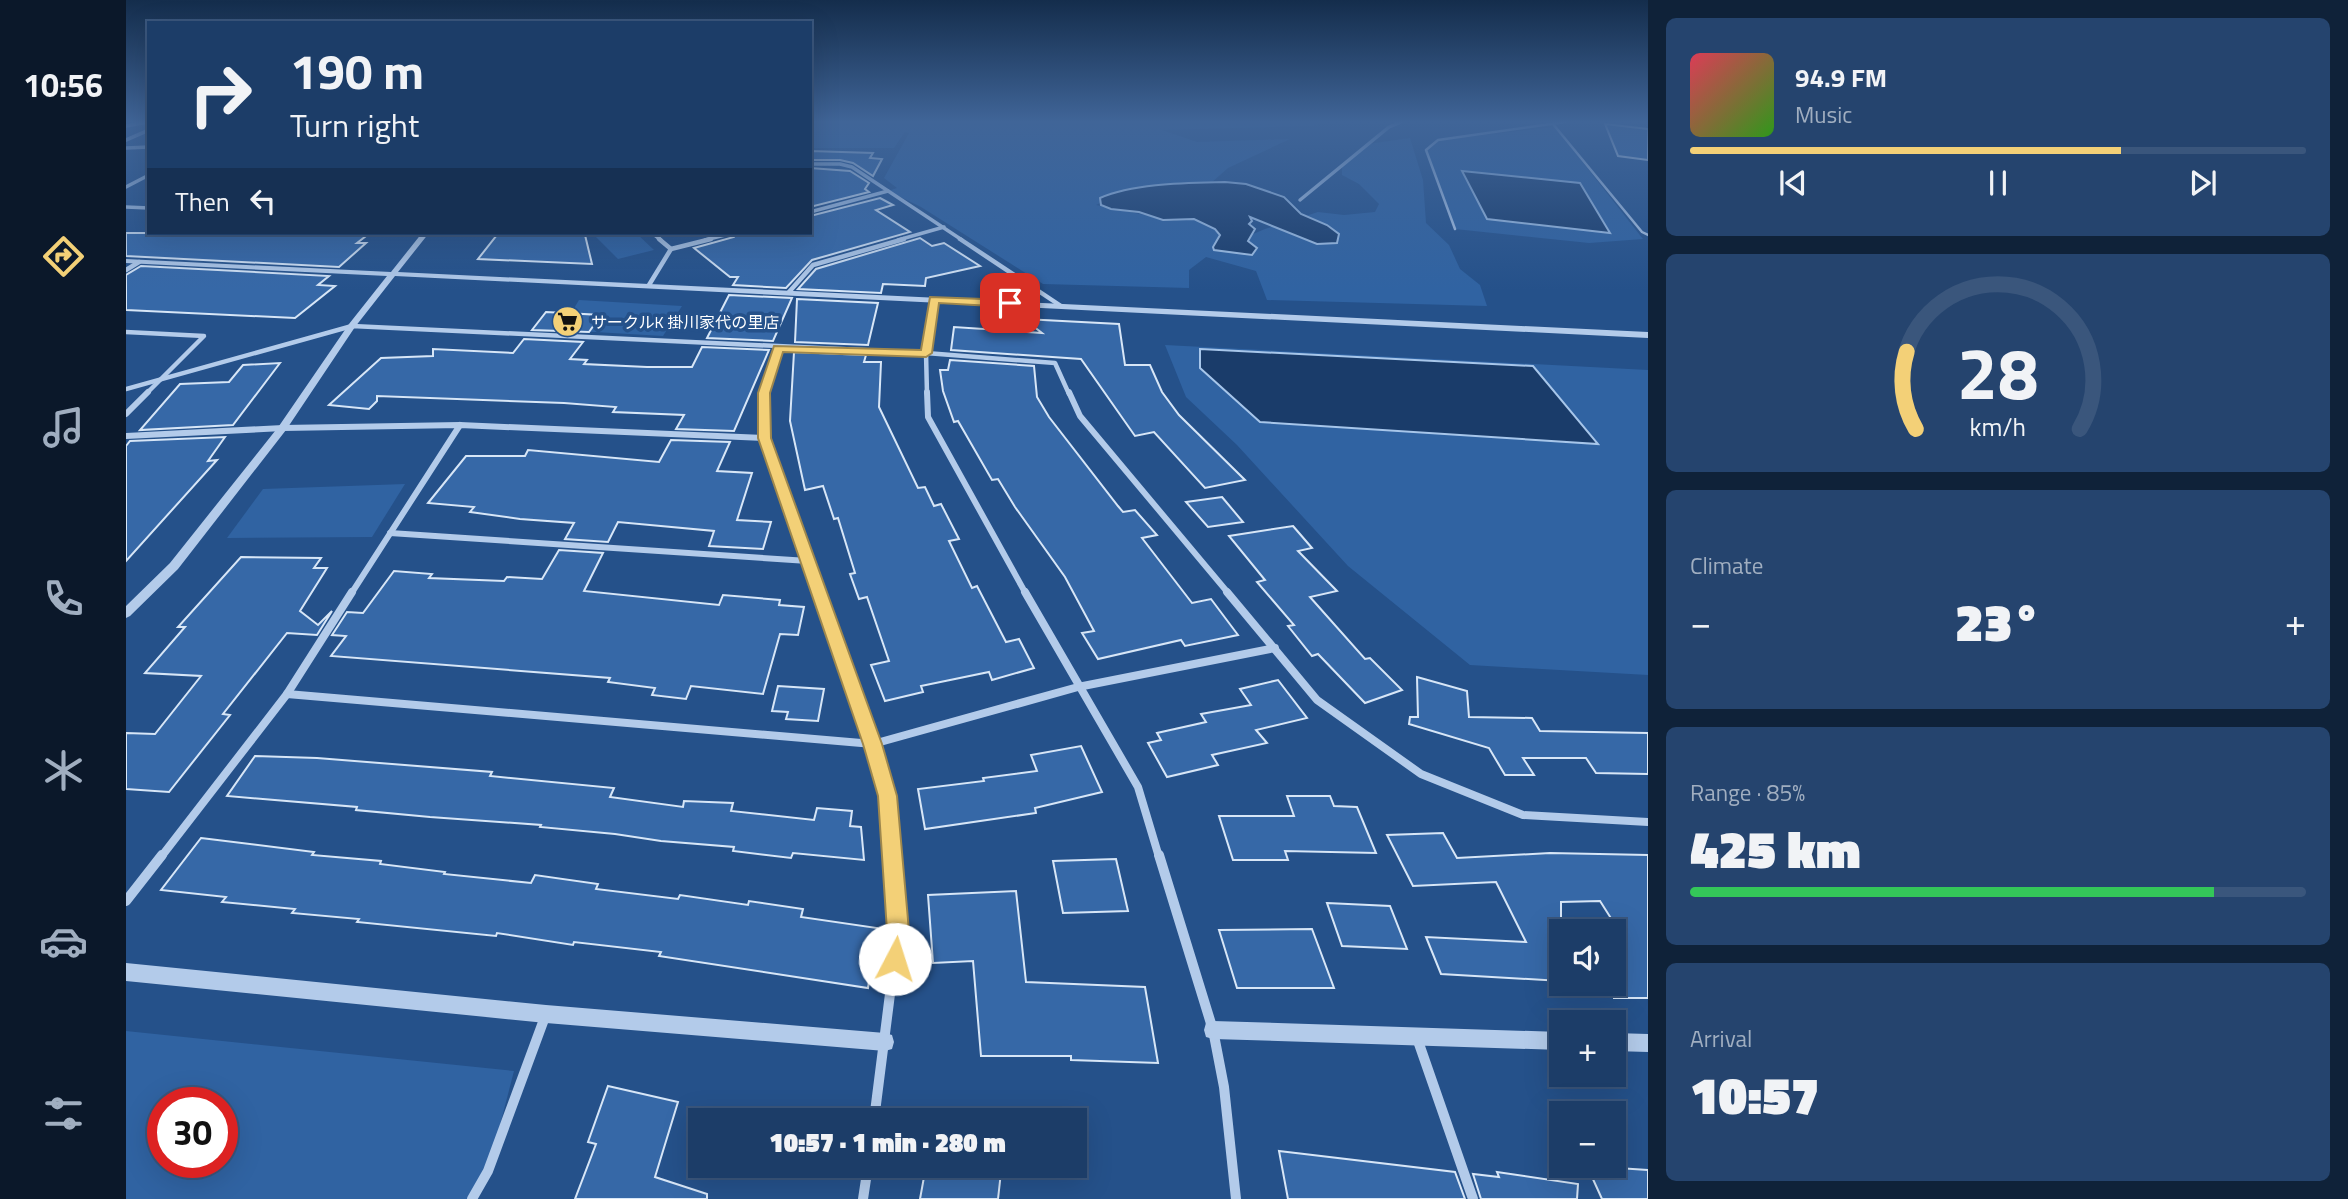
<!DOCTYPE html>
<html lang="en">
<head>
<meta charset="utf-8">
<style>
  body { margin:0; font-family:"Titillium Web","Noto Sans JP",sans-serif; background:#25446e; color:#f1f3f6; height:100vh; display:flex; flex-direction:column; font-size:26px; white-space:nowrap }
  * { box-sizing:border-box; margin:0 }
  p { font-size:23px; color:#a0aec0 }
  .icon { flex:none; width:38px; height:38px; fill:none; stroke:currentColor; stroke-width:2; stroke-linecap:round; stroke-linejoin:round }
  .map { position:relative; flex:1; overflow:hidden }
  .sheet { display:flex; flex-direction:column; gap:18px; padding:18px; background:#0f2239; width:700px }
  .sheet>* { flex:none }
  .guide { position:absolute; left:21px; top:21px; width:665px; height:214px; border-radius:0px; box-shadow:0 7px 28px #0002,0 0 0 2px #3a567c; background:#1c3d68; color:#f1f3f6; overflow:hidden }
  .buttons { position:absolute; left:1423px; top:919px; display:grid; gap:14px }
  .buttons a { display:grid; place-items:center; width:77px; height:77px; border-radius:0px; background:#1c3d68; box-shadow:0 7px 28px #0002,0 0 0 2px #3a567c; font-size:35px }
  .speed { position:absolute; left:21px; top:1087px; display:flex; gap:14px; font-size:35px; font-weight:700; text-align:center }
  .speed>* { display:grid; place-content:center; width:91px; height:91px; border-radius:50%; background:#1c3d68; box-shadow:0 7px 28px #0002,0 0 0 2px #3a567c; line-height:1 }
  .speed .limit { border:10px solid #d22; background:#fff; color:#111 }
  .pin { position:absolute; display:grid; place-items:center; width:60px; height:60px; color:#fff; margin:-30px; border-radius:14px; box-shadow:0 4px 10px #0006 }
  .me { position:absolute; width:77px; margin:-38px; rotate:5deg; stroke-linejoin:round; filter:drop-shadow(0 0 5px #0008) }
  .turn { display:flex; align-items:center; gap:24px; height:147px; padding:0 28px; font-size:32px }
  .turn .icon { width:91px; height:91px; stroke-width:2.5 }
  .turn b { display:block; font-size:49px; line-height:60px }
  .then { display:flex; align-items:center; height:66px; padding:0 28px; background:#0003; gap:14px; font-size:26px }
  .big { font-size:52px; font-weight:800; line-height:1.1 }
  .sheet .tile { flex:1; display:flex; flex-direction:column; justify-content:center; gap:10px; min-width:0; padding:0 24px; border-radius:10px; background:#25446e }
  .sheet .dial { align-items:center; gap:0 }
  .dial svg { height:182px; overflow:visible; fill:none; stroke:#3a567c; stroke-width:7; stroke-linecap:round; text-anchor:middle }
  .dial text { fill:#f1f3f6; stroke:none }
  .song { display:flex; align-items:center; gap:21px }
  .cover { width:84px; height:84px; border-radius:10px; background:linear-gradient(135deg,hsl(350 70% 55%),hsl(110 70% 35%)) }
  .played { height:7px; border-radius:4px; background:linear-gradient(90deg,#f3d077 70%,#3a567c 70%) }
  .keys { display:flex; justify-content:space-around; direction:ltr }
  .heat { display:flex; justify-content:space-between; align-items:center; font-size:38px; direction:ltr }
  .charge { height:10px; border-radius:5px; background:linear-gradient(90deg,#34c759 85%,#3a567c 0) }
  .trip { position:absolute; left:562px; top:1108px; width:399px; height:70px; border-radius:0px; background:#1c3d68; box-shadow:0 7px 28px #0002,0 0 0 2px #3a567c; font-weight:800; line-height:70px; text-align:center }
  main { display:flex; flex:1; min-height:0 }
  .tab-bar { display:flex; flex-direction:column; width:126px; justify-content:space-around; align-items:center; background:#0b182a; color:#a0aec0 }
  .tab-bar .icon { width:49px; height:49px }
  .tab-bar .selected { color:#f3d077 }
  .tab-bar b { font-size:32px; color:#f1f3f6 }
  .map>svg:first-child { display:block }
  .green { fill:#3063a2; fill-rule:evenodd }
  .water { fill:#1a3c6a; stroke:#a7c6ea; stroke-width:2 }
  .building { fill:#3668a7; stroke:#d7e6f7; stroke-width:2 }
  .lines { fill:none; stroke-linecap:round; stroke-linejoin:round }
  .service { stroke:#b3cbea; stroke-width:2.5 }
  .minor-far4 { stroke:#b3cbea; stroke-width:3.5 }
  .minor-far3 { stroke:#b3cbea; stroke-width:4.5 }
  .minor-far2 { stroke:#b3cbea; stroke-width:6 }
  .minor-far1 { stroke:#b3cbea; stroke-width:8 }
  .minor { stroke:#b3cbea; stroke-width:10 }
  .tertiary { fill:#b3cbea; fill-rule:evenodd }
  .route { fill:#f3d077; stroke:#9e874d; stroke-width:2 }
  .labels { text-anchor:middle; stroke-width:7; stroke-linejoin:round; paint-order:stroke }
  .far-poi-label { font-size:16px; fill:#fff; stroke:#25518a; text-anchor:start }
</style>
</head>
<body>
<main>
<nav class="tab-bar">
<b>10:56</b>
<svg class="icon selected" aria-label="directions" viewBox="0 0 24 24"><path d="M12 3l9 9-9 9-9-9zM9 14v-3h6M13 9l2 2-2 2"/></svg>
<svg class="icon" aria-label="music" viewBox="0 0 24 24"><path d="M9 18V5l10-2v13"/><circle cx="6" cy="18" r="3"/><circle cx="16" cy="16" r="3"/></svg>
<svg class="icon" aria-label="phone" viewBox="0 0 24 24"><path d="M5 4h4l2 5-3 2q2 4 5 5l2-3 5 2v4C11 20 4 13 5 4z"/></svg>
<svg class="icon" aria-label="climate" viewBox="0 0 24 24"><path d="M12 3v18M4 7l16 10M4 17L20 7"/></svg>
<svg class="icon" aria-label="car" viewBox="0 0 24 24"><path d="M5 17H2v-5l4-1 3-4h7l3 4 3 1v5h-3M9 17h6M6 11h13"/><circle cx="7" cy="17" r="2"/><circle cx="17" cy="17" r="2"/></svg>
<svg class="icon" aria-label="filters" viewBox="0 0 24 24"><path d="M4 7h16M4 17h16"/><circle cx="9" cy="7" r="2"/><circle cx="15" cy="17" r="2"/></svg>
</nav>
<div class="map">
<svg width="1522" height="1199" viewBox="0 0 1522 1199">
  <rect width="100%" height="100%" fill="#25518a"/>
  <g class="green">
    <path d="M684 122H1203L1186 126 1036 130 1071 142 1164 139 1102 168 1085 183 1032 184 1000 191 970 205 1048 221C1063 215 1075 222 1089 229L1094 238 1089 250 1139 229 1192 212 1218 215 1249 212 1253 204 1233 184 1216 175V166L1242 144 1284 138 1297 180 1300 223 1323 245 1334 269 1354 285 1361 306 1141 300 1130 271 1080 257 1063 270V288L917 284 795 207 762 191 771 188 758 178 783 133 779 132 768 148H684Z"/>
    <path d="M1429 127 1517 239 1463 243 1329 229 1300 150 1312 140Z"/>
    <path d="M481 233H510L528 250 492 259 469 236Z"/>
    <path d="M453 300 556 306 537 336 435 330Z"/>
    <path d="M1039 345 1522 370V675L1344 665 1222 566 1111 445 1060 397Z"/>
    <path d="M279 484 246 537 101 538 137 489Z"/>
    <path d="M0 1031 388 1071 362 1171 342 1199H0ZM37 1102H96V1162H37Z"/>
  </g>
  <g class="water">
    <path d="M1336 171 1454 183 1484 233 1361 219Z"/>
    <path d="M1099 182 1120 184 1158 197 1175 214 1201 225 1213 234 1211 243 1191 244 1124 217 1126 221 1123 224 1129 229 1122 241 1131 248 1126 255 1088 250 1087 247 1094 235 1089 229 1068 219 1037 220 1013 212 985 209 975 205 974 198C1008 183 1061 183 1099 182Z"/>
    <path d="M1074 349 1407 366 1472 444 1134 422 1074 368Z"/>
  </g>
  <g class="building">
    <path d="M1479 124 1522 129V160L1492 156Z"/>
    <path d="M684 151 747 153 744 158 756 159 747 176 727 163 714 160H684Z"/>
    <path d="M684 168 724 171 743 183 739 189 743 192 684 207Z"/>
    <path d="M754 198 767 205 750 210 784 232 686 260 660 288 607 285 612 277H604L568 248 608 237 611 233H684V216Z"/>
    <path d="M0 233H244L231 243H240L213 267 0 256Z"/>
    <path d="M387 233 459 235 466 264 352 259 371 235Z"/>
    <path d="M794 238 806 246 818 243 854 266 800 278 799 286 757 284 755 293 672 289 690 269Z"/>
    <path d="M15 266 203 276 192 285 209 286 169 318 0 310V275Z"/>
    <path d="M603 295 666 298 647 341 581 338Z"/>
    <path d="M671 299 752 303 742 345 669 342Z"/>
    <path d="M420 312 475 315 463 332 406 330Z"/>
    <path d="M898 319 993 324 999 365H1024L1036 392 1053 415 1119 480 1079 488 1028 432 1009 436 955 359 825 350 828 327 916 333Z"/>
    <path d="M398 339 457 342 444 359 461 360 458 364 521 367H566L576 347 643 350 608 431 550 429 558 415 487 412 490 407 438 403 251 396V401L243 409 203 405 255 358 307 356V349L387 353Z"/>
    <path d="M668 352 740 355 738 362H755L753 407 792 488 799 487 808 506 815 504 833 539 823 541 846 588 851 586 880 642 893 639 908 668 866 680 863 672 795 686 797 692 759 701 745 665 763 661 741 597 733 599 724 574 729 573 712 518 708 519 697 486 679 490 664 421Z"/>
    <path d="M824 360 908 366 911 397 923 417 992 506 997 512 1009 510 1031 535 1016 538 1066 603 1085 599 1112 635 1059 646 1055 640 972 659 956 633 968 631 939 577 889 507 872 479 866 480 832 421 828 422 817 391 814 370H822Z"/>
    <path d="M154 363 107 425 14 430 54 384 103 382 117 365Z"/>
    <path d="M99 437 82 461 91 460 0 561V446L4 441Z"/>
    <path d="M545 440 604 442 591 471 626 473 611 520 645 522 637 549 583 546 588 531 492 522 482 542 439 539 448 523 394 519 344 512 348 507 302 503 340 456H399L402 450 533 462Z"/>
    <path d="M1096 497 1117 522 1082 527 1060 502Z"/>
    <path d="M1167 526 1186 548 1172 551 1211 591 1184 597 1239 659 1244 658 1276 690 1239 703 1192 654 1186 656 1162 626 1168 625 1131 582 1139 580 1103 536Z"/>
    <path d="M433 550 477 553 458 591 593 605 597 595 654 600 653 605 678 607 672 635 654 634 637 694 565 686 560 699 526 695 529 688 482 682 484 678 205 656 220 636 206 635 221 612 237 613 268 571 306 574 303 578 378 581 381 577 416 579Z"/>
    <path d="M115 557 195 558 188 568H201L174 611 192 625 206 611 191 635 161 633 97 714 104 715 43 792 0 789V733L29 734 75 676 19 673 59 627H52Z"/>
    <path d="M1291 677 1341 691 1343 717 1406 718 1414 731 1522 733V774L1470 773 1460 758H1397L1408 775H1379L1363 748 1283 724 1284 717H1292Z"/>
    <path d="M1152 680 1181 718 1130 730 1141 743 1086 755 1092 765 1041 777 1022 743 1035 740 1031 733 1080 722 1075 714 1125 705 1114 689Z"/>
    <path d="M652 686 698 689 692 721 660 719 662 712 646 711Z"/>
    <path d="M955 746 976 792 909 808 910 813 799 829 792 789 858 781 857 778 911 771 905 755Z"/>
    <path d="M129 756 191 758 366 772 364 776 488 788 484 797 557 807 558 801 607 803 605 811 688 820 691 808 726 811 724 826 735 827 738 860 667 853 665 858 607 851 608 847 535 841 489 834 414 827 415 825 304 817 230 810 231 807 101 796Z"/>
    <path d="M1161 796H1204L1208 806 1231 807 1250 853 1159 851 1162 860H1107L1093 816H1168Z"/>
    <path d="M1317 833 1331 858 1424 853 1522 855V998H1488V923L1474 901 1435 902V981L1315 974 1300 937 1400 942 1370 882 1287 886 1261 835Z"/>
    <path d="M75 838 188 852 186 855 255 861 254 864 319 872 318 874 405 883 409 875 472 884 470 889 552 899 554 895 622 905 623 901 677 909 675 917 751 928 742 988 533 956 535 952 448 942 447 945 371 933 370 936 231 922 233 919 166 913 169 909 96 902 100 897 35 890Z"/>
    <path d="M990 859 1002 911 937 913 927 861Z"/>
    <path d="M890 891 900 982 1019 987 1032 1063 945 1060V1056H855L847 961 807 963 802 895Z"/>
    <path d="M1201 903 1264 906 1281 949 1216 946Z"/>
    <path d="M1186 929 1208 988H1111L1093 930Z"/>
    <path d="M482 1086 552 1102 529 1177 581 1194V1199H449L470 1144 462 1142Z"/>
    <path d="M1153 1151 1329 1172 1339 1199H1162Z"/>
    <path d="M800 1166H853L875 1172 872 1199H794Z"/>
    <path d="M1461 1166 1522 1170V1199H1476Z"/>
    <path d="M1371 1172 1452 1184 1451 1199H1355L1347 1174 1373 1177Z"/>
  </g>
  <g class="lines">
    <g class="service">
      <path d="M1427 124 1516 232 1522 235"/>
      <path d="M1329 229 1300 150 1312 140 1439 122"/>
    </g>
    <g class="minor-far4">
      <path d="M0 126 21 122"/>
      <path d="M0 148 23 147"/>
      <path d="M684 164H714L726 167 836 240"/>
      <path d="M0 187 23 175"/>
      <path d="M1174 200 1263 127 1275 122"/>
      <path d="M0 207 23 208"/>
      <path d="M684 212 762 191"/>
      <path d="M526 233 535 240"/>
      <path d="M579 240 607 233"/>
      <path d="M772 240 818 227"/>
    </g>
    <g class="minor-far3">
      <path d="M834 239 935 306"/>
      <path d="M545 249 585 239"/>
      <path d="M0 270 13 262"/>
      <path d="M523 285 545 249 533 239"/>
      <path d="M663 292 687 265 778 239"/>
      <path d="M0 332 78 336 20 394"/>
      <path d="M0 389 226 326 800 353 929 363 943 394"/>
      <path d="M638 394 652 348"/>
      <path d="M801 394 800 353 808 300"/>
    </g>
    <g class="minor-far2">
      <path d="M638 392 639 438 694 594"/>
      <path d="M801 392 802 417 900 594"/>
      <path d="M943 392 954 416 1103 594"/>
      <path d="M0 414 22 392"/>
      <path d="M0 436 157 428 334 425 639 438"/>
      <path d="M264 533 682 561"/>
      <path d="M225 594 334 425"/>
    </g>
    <g class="minor-far1">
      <path d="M694 592 747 744 761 796 766 857"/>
      <path d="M899 592 1012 787 1033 857"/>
      <path d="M1101 592 1191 700 1295 774 1397 815 1522 822"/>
      <path d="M161 694 747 744 952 687 1149 648"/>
      <path d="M35 857 161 694 226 592"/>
    </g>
    <g class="minor">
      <path d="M1033 855 1087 1030 1098 1087 1110 1199"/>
      <path d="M0 901 36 855"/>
      <path d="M1291 1038 1347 1199"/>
      <path d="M748 1120 772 931 766 855"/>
      <path d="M346 1199 362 1171 420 1014"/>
      <path d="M737 1199 742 1166"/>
    </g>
    <g class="tertiary">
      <path d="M23 128V132L0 142V138Z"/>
      <path d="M296 233H303L272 272 1522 332V338L269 276 229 327 160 430 52 569 4 616 0 618V606L44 563 153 426 223 324 261 276 0 263V259L265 272Z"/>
      <path d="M0 963 420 1005 759 1033 766 1035 768 1042 766 1049 759 1051 420 1023 0 981Z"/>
      <path d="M1087 1021 1435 1032V1050L1087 1039 1080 1037 1078 1030 1080 1023Z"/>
      <path d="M1488 1033 1522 1034V1052L1488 1051Z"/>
    </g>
  </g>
  <linearGradient id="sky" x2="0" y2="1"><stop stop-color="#142d4c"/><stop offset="0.42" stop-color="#406598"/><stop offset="1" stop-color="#406598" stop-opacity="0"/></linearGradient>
  <rect width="1522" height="290" fill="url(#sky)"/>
  <path class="route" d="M804 297 884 300 889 303 884 307 813 303 806 353 800 357 657 352 644 393 645 438 756 744 771 796 783 931 777 967 769 970 761 967 758 959 761 931 752 796 737 744 632 438V393L648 346 795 350Z"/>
  <defs>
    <symbol id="supermarket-disc" viewBox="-11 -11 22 22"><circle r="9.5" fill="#f3d077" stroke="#25518a"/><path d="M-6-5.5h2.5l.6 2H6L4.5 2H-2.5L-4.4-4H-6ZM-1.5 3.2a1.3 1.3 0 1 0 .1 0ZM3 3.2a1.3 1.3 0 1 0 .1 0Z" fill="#111"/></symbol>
  </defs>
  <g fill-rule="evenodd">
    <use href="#supermarket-disc" x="424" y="304" width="35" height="35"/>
  </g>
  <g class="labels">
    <g class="far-poi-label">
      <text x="465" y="328">サークルK 掛川家代の里店</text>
    </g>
  </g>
</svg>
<div class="buttons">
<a><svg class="icon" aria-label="sound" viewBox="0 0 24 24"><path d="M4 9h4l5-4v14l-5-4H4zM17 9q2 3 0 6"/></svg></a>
<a>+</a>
<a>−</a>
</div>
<div class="speed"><div class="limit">30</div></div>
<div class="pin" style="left:884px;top:303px;background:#d93025"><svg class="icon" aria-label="arrive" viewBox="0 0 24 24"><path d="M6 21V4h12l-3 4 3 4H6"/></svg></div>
<svg class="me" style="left:769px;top:959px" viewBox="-20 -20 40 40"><circle r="19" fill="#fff"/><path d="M0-13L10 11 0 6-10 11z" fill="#f3d077"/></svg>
<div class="trip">10:57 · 1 min · 280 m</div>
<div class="guide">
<div class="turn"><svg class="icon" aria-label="right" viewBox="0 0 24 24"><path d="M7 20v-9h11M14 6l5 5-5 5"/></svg><div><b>190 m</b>Turn right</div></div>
<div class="then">Then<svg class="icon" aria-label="left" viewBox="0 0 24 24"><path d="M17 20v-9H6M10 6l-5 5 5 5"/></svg></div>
</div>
</div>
<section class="sheet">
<div class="tile">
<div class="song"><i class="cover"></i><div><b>94.9 FM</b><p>Music</p></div></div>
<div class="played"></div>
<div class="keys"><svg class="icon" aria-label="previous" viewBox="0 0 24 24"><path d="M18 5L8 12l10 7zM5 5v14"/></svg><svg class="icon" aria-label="pause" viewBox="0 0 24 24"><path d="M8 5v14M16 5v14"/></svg><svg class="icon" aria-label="next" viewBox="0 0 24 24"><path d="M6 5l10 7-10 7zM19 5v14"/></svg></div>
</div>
<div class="tile dial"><svg viewBox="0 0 100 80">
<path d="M14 69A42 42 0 1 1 86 69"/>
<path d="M14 69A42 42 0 0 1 10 35" stroke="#f3d077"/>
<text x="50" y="56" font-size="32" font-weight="700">28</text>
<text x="50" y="72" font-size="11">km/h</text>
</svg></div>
<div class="tile"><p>Climate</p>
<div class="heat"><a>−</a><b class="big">23°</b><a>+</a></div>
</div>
<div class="tile"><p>Range · 85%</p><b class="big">425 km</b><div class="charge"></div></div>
<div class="tile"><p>Arrival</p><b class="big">10:57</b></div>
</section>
</main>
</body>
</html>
